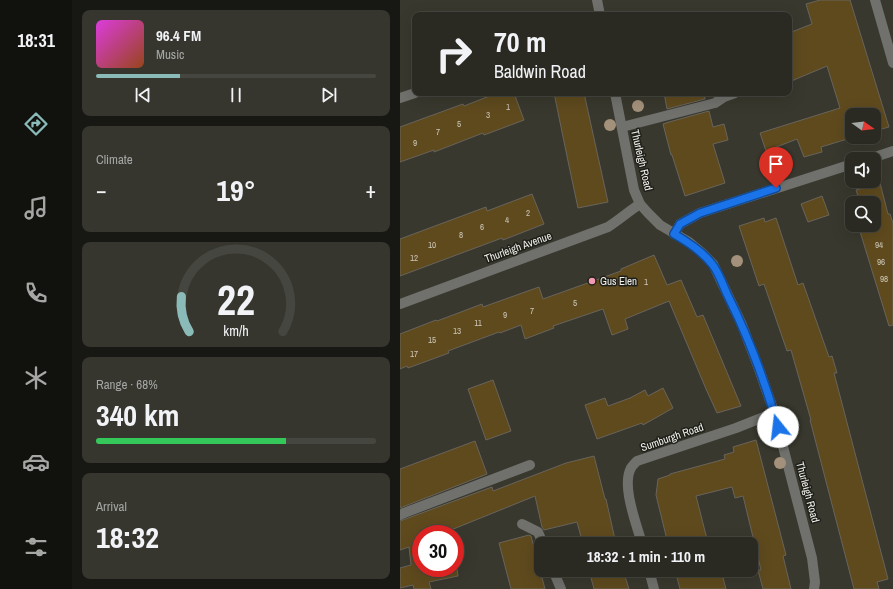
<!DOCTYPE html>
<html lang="en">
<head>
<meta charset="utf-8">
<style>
  body { margin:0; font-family:"Archivo Narrow",sans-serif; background:#36362f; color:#f1f3f6; height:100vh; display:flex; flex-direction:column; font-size:15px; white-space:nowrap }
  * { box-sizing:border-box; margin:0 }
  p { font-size:13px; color:#a5a7a5 }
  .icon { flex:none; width:22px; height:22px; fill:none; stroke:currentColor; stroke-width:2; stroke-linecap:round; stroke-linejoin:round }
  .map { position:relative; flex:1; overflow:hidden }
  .sheet { display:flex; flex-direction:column; gap:10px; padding:10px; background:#171713; width:328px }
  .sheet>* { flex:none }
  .hud { position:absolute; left:12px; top:12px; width:380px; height:84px; border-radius:8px; box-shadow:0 4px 16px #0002,0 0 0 1px #464640; background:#2a2a22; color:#f1f3f6; overflow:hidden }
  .needle { width:26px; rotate:104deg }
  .buttons { position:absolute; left:445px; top:108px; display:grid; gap:8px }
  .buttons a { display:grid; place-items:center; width:36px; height:36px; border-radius:8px; background:#2a2a22; box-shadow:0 4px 16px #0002,0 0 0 1px #464640; font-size:20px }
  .speed { position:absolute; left:12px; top:525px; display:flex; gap:8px; font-size:20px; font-weight:700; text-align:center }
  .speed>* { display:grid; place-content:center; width:52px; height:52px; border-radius:50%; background:#2a2a22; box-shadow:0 4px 16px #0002,0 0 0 1px #464640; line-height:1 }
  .speed .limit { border:6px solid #d22; background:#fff; color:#111 }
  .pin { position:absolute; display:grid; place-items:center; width:34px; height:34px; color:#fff; margin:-41px -17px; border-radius:50% 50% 50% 0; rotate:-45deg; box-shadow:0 0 4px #0007 }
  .pin .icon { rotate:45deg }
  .me { position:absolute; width:44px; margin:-22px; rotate:344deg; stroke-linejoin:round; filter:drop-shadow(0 0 3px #0008) }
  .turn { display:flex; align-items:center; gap:14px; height:84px; padding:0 16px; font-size:18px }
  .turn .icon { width:52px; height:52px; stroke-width:2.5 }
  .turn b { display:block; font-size:28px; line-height:34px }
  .big { font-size:30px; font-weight:700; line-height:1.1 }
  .sheet .tile { flex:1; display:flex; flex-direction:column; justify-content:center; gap:6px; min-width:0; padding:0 14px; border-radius:8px; background:#36362f }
  .sheet .dial { align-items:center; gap:0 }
  .dial svg { height:104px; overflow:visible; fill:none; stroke:#464640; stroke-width:7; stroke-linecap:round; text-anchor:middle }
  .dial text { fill:#f1f3f6; stroke:none }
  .song { display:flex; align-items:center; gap:12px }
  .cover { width:48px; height:48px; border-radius:6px; background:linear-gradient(135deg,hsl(300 70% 55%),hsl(20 70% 35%)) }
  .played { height:4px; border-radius:2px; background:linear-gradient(90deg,#8bbbb9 30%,#464640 30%) }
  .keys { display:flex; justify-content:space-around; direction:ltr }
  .heat { display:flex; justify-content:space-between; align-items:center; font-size:22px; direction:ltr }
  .charge { height:6px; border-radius:3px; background:linear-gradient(90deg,#34c759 68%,#464640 0) }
  .trip { position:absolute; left:134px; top:537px; width:224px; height:40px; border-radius:8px; background:#2a2a22; box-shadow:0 4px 16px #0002,0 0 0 1px #464640; font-weight:700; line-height:40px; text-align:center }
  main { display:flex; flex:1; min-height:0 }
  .tabs { display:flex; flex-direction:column; width:72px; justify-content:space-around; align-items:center; background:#11110e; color:#a5a7a5 }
  .tabs .icon { width:28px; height:28px }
  .tabs .active { color:#8bbbb9 }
  .tabs b { font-size:18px; color:#f1f3f6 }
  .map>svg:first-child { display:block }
  .building { fill:#5f4a1e; stroke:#69645b }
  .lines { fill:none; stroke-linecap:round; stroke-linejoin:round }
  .service { stroke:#70716d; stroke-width:10 }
  .minor { stroke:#70716d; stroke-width:10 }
  .tree { fill:#a4917b }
  .route-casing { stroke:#114b97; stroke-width:10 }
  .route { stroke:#1a73e8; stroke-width:7 }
  .poi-dot { fill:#f29aaf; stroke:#1f1f1a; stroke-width:1.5 }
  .labels { text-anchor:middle; stroke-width:3; stroke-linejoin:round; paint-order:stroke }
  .number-label { font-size:9px; fill:#ccc6b7 }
  .street-label { font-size:11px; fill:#f1f0ea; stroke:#1f1f1a }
  .poi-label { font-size:11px; fill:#f1f0ea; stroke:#1f1f1a; text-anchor:start }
</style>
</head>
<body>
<main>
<nav class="tabs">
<b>18:31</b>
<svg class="icon active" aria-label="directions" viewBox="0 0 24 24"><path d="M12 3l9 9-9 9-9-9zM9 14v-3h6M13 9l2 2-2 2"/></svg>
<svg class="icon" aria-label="music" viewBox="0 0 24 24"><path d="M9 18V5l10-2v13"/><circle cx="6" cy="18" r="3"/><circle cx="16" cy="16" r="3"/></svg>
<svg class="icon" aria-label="phone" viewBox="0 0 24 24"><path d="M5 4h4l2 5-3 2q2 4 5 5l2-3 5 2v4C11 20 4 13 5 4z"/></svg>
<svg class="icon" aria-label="climate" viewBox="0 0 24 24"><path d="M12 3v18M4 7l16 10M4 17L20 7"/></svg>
<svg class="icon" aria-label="car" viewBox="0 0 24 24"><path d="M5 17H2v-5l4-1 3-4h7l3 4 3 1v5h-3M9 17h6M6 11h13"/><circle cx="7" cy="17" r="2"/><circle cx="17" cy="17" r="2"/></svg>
<svg class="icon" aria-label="filters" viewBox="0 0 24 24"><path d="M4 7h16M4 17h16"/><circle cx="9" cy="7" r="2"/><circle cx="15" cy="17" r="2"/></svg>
</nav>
<section class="sheet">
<div class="tile">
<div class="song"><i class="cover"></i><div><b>96.4 FM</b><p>Music</p></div></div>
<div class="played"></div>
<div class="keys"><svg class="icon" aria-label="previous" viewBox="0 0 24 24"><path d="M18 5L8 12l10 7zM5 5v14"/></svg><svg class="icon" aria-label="pause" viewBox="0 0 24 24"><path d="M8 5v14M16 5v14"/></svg><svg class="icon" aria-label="next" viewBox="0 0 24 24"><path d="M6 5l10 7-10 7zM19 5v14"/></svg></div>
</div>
<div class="tile"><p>Climate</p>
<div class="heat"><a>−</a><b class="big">19°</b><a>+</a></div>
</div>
<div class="tile dial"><svg viewBox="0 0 100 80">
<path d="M14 69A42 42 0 1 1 86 69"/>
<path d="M14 69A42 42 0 0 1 8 42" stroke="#8bbbb9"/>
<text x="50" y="56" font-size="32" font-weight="700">22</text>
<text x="50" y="72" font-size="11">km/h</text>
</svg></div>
<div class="tile"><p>Range · 68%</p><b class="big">340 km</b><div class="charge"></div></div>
<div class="tile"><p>Arrival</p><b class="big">18:32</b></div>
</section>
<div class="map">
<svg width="493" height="589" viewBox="0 0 493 589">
  <rect width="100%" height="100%" fill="#38382e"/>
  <g class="building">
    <path d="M420 0H450L489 127 474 131V115H452V137H454L421 147 422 152 404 157 397 139 366 151 360 133 440 108 427 66 389 82V33L412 24 406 4Z"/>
    <path d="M97 93H114L124 120 84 135 83 133 34 152V150L0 162V127L63 104 64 106Z"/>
    <path d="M154 93H184L208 202 178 208 168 161Z"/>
    <path d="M264 93H304L305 99 267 109Z"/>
    <path d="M309 111 313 127 324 124 328 140 313 144 325 183 285 196 272 155H271L263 124 269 122Z"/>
    <path d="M480 183 488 214H490L493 223V325L489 326 458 225H474V203H460L456 190Z"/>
    <path d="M132 194 144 224 103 240 102 238 0 276V239L86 207 87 211Z"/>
    <path d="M422 196 429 215 408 222 401 204Z"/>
    <path d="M364 218 365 222 376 218 398 285 403 283 429 357 432 356 437 373H434L488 579 477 582 479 589H454L410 420H411L391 350 387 351 364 284 359 286 339 226Z"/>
    <path d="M254 255 267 285 281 280 297 317 303 315 341 406 317 413 306 389 269 301 225 319 228 329 212 335 203 309 153 326 154 328 125 339 121 325 100 333 99 332 48 351 49 353 8 368 7 366 0 369V334L36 320 37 321 82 304 83 307 139 287 143 299 221 271V269Z"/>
    <path d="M93 380 111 431 86 440 68 389Z"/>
    <path d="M263 388 273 408 243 425 242 423 197 439 185 405 205 398 208 406 230 398 245 390 248 396Z"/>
    <path d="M356 440 386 555 383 556 391 589H363L358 570H361L343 496 335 498 332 487 296 496 307 539 312 538 314 544H268L256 495 258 479 270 475V474L325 459 324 455 334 452 333 447Z"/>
    <path d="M75 441 87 474 0 508V469Z"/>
    <path d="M194 456 205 499H206L216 544H183L177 522 144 530 142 527 135 496 41 534H21V568H57L58 576 29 582 31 589H14L13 585 0 588V568L11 565 9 547 0 550V521L92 487 93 491 166 463Z"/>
    <path d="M129 535 131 536 145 589H111L99 543Z"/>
    <path d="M197 570H223L229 589H194L190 574 198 572Z"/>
    <path d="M275 570H321L326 589H280Z"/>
  </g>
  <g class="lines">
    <g class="service">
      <path d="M222 127 315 103 324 97 335 93"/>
      <path d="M4 513 130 465"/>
      <path d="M122 524 138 532 143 544"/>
      <path d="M153 570 161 589"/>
    </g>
    <g class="minor">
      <path d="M197 0 200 15"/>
      <path d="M475 0 493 63"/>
      <path d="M215 93 234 190 240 204 248 213 260 225 289 242 301 252 313 264 342 325 359 369 374 412 412 558 415 582 414 589"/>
      <path d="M0 98 15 93"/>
      <path d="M469 159 493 151"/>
      <path d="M274 234 280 224 300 213 452 164"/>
      <path d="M0 304 208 227C219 220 229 211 240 204"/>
      <path d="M0 515 4 513"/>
      <path d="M242 544C237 525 221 486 231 468 232 466 235 463 237 461L336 428 364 417 374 412"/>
      <path d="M249 570 254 589"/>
    </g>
  </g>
  <g class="tree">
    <circle cx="238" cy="106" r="6"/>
    <circle cx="210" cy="125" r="6"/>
    <circle cx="337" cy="261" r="6"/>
    <circle cx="380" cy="463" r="6"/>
  </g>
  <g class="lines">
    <defs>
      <path id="route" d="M376 188 300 213 280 224 274 234C288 242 302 251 312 264 318 271 323 285 327 294 348 336 365 381 378 427"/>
    </defs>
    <use href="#route" class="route-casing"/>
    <use href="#route" class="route"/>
  </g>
  <circle class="poi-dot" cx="192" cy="281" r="4"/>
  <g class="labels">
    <g class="number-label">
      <text x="108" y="110">1</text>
      <text x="88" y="118">3</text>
      <text x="59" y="127">5</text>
      <text x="38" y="135">7</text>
      <text x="15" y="146">9</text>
      <text x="128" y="216">2</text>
      <text x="107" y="223">4</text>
      <text x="82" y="230">6</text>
      <text x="61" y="238">8</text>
      <text x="32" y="248">10</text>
      <text x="479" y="248">94</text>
      <text x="14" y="261">12</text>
      <text x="481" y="265">96</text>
      <text x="484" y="282">98</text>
      <text x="246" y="285">1</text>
      <text x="175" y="306">5</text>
      <text x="132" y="314">7</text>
      <text x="105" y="318">9</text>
      <text x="78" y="326">11</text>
      <text x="57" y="334">13</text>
      <text x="32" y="343">15</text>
      <text x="14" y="357">17</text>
    </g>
    <g class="street-label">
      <text transform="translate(242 160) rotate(77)" y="4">Thurleigh Road</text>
      <text transform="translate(118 247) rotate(-20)" y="4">Thurleigh Avenue</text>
      <text transform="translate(272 437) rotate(-19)" y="4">Sumburgh Road</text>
      <text transform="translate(408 492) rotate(75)" y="4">Thurleigh Road</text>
    </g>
    <g class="poi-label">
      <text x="200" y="285">Gus Elen</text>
    </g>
  </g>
</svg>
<div class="buttons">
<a><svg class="needle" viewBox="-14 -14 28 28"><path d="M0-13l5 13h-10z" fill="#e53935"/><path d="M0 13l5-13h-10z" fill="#a5a7a5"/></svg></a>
<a><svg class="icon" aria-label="sound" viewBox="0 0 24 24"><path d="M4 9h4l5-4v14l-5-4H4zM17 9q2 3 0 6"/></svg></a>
<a><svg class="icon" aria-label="search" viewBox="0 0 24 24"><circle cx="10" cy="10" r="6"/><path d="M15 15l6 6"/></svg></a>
</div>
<div class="speed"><div class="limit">30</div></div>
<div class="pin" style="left:376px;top:188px;background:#d93025"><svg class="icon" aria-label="arrive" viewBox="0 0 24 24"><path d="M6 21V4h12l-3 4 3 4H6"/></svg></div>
<svg class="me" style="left:378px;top:427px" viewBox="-20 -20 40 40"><circle r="19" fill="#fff"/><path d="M0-13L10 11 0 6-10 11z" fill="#1a73e8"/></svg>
<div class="trip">18:32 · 1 min · 110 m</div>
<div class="hud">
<div class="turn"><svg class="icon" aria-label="right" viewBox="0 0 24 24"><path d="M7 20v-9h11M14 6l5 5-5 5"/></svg><div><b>70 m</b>Baldwin Road</div></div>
</div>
</div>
</main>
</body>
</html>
